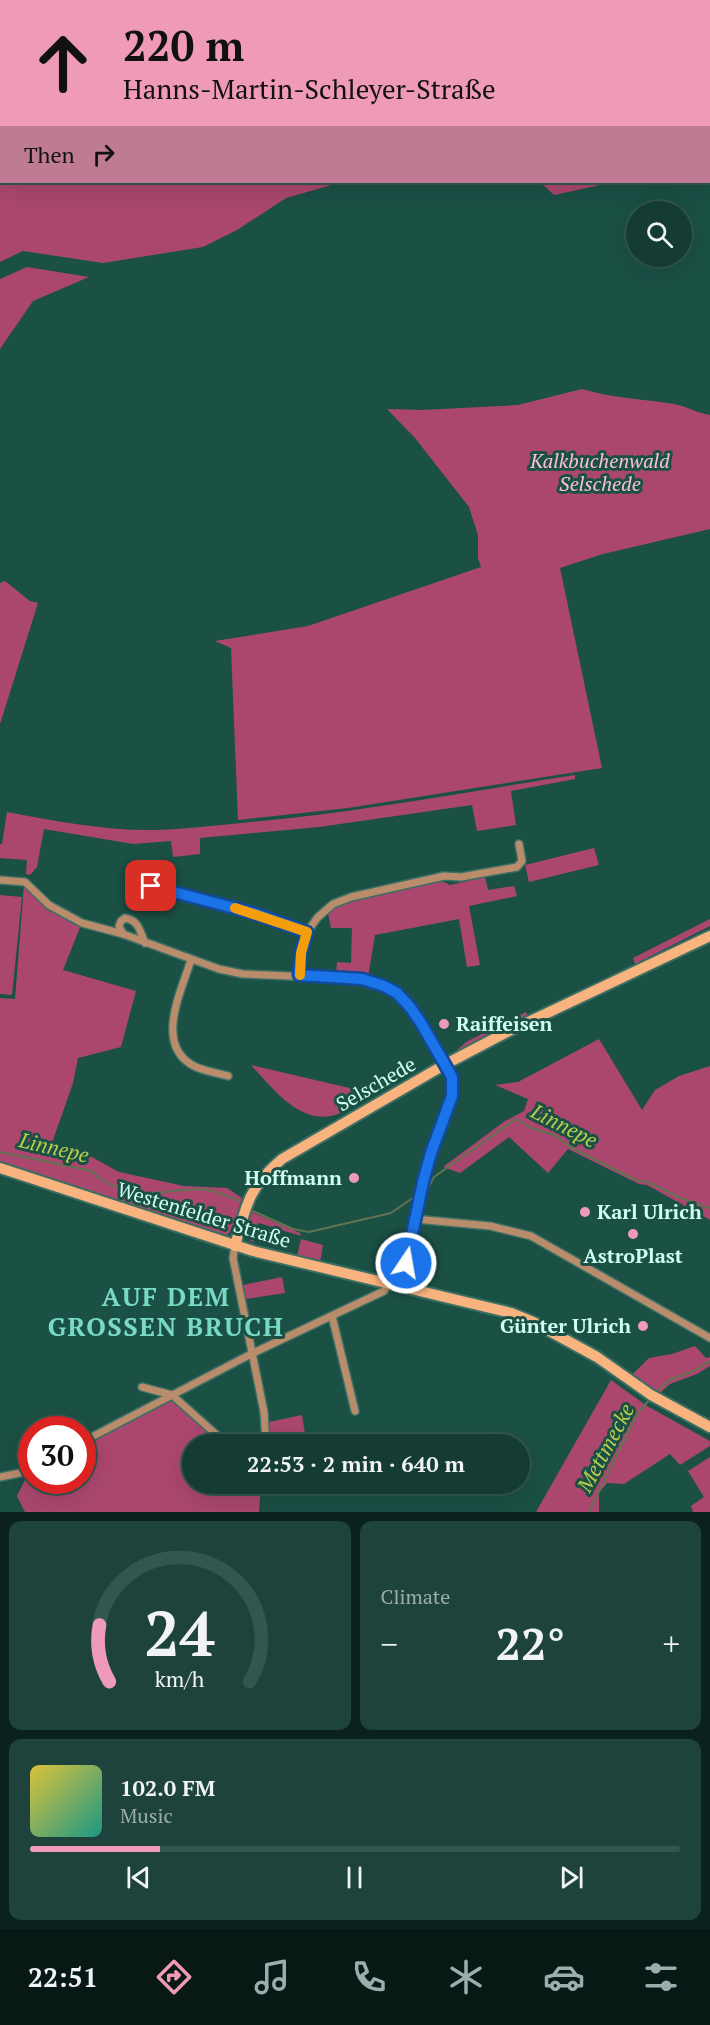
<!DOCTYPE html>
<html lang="en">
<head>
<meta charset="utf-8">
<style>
  body { margin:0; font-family:"PT Serif",serif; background:#1d433c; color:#f1f3f6; height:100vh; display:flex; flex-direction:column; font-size:22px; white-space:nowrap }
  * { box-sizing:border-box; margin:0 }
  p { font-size:20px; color:#9dadac }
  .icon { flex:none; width:33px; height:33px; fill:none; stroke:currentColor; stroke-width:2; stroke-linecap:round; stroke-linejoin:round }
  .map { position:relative; height:1512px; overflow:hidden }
  .drawer { display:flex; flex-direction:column; gap:9px; padding:9px; background:#0b211d; flex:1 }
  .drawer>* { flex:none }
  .top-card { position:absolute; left:0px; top:0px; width:711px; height:183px; box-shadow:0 6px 24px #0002,0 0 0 2px #33564f; background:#ef9ab8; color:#111; overflow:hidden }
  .controls { position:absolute; left:626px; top:201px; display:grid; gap:12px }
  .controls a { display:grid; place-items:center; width:66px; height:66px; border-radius:50%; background:#143c34; box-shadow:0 6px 24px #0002,0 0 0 2px #33564f; font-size:30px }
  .speed { position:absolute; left:18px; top:1416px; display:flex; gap:12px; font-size:30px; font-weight:700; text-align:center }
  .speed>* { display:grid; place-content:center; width:78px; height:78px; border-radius:50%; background:#143c34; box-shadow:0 6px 24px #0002,0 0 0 2px #33564f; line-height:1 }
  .speed .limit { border:9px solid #d22; background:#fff; color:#111 }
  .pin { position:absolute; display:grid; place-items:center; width:51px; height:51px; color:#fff; margin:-26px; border-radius:12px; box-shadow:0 3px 9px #0006 }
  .me { position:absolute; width:66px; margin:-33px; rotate:12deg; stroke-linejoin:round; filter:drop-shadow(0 0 4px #0008) }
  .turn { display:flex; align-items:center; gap:21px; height:126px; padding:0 24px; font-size:27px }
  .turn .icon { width:78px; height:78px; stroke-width:2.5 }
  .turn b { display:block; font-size:42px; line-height:51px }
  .then { display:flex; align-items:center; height:57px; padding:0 24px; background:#0003; gap:12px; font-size:22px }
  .big { font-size:45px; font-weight:800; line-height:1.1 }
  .drawer .widget { flex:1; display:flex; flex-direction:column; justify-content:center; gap:9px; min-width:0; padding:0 21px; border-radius:12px; background:#1d433c }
  .drawer .dial { align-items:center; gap:0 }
  .dial svg { height:156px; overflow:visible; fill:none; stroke:#33564f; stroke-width:7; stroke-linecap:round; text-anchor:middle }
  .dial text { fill:#f1f3f6; stroke:none }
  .song { display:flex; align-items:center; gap:18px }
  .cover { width:72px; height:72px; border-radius:9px; background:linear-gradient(135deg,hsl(50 70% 55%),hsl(170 70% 35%)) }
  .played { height:6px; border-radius:3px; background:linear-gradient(90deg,#ef9ab8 20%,#33564f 20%) }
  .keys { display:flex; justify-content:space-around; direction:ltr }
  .heat { display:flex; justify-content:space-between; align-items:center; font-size:33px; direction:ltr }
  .drawer .tiles { flex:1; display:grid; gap:9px; grid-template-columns:1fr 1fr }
  .widget:last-child { grid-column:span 2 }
  .trip { position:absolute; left:182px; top:1434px; width:348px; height:60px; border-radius:30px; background:#143c34; box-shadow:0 6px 24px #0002,0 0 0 2px #33564f; font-weight:800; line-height:60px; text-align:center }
  .tab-bar { display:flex; height:96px; justify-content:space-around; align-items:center; background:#081815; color:#9dadac }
  .tab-bar .icon { width:42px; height:42px }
  .tab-bar .active { color:#ef9ab8 }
  .tab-bar b { font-size:27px; color:#f1f3f6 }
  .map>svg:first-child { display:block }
  .green { fill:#ab476f }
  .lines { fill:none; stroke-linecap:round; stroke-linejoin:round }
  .stream { stroke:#617352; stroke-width:2 }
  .street-casing { stroke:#3c6f64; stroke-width:10 }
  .secondary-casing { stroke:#3c6f64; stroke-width:14 }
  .street { stroke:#b98c6c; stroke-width:7 }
  .secondary { stroke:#f9b37e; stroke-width:10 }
  .route-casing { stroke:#114b97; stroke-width:15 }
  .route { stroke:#1a73e8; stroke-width:10 }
  .slow { stroke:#f59e0b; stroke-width:10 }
  .poi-dot { fill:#ef9ab8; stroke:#1b5045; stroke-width:2 }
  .labels { text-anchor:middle; stroke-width:6; stroke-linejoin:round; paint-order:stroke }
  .park-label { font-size:20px; font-style:italic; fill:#fdbfd3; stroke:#1b5045 }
  .poi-label { font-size:20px; font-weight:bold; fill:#d1fef2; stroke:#1b5045; text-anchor:start }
  .street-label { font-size:20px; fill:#d1fef2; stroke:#1b5045 }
  .water-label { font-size:21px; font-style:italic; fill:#b8cc4f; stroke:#1b5045 }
  .district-label { font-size:26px; font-weight:bold; letter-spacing:1.5px; fill:#78dac4; stroke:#1b5045 }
</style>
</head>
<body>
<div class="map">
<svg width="710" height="1512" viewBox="0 0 710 1512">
  <rect width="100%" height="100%" fill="#1b5045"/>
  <g class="green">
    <path d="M0 0H710V145V2H2V182H342L286 198 237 230 203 247 103 263 23 251 0 262Z"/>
    <path d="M540 182H614L554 195Z"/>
    <path d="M27 267 89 277 33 301 0 349V279Z"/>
    <path d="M582 389C612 398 643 399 674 404 686 406 697 413 710 415V529L603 554 560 568 602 768 348 808 238 820 231 648 215 641 308 626 481 567 478 558V535L469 507 415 438 387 409 422 410 518 405Z"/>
    <path d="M5 581 30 601 38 603 0 724V583Z"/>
    <path d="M575 775V779L511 791 516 825 477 831 472 805 319 827 200 838V854L173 857 171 841 133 844 44 829 37 867 30 875 26 874 27 860 0 858V844H2L7 812C55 821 106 831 156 830 188 829 219 825 251 822 360 812 467 792 575 775Z"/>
    <path d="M594 848 599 865 529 882 525 865Z"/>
    <path d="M485 877 488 890 514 886 517 896 469 906 480 965 467 967 459 919 375 935 368 977 336 974 337 962 351 963 352 928H331L328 913 336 906 440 880 450 885Z"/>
    <path d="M24 885 81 925 63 970 136 991 121 1047 78 1058 73 1083 53 1140 56 1147 90 1156 119 1172 184 1186 227 1188 242 1198 232 1230 227 1235 212 1234 0 1163V998L15 999Z"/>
    <path d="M0 895 22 897 12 995 0 994Z"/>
    <path d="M710 919V926L635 964 633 958Z"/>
    <path d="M526 1012 527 1015 459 1052 457 1050 466 1042Z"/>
    <path d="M599 1039 642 1110 655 1090 679 1076 710 1066V1220L647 1185 639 1184 568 1149 548 1173 509 1137 460 1173 443 1167 505 1121 524 1111 528 1099 495 1085 518 1082Z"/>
    <path d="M251 1065 371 1093C360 1100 347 1112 335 1115 299 1125 273 1088 251 1065Z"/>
    <path d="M252 1212 300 1233 301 1236 259 1223 252 1230 254 1242 250 1241C247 1230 247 1222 252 1212Z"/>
    <path d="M301 1239 323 1245 320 1262 297 1256Z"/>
    <path d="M282 1277 285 1293 246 1299 243 1285Z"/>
    <path d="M695 1346 706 1358 710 1357V1366L697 1374 670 1384 659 1394 631 1376 649 1358 672 1354Z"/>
    <path d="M611 1380 647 1406 710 1441V1446L680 1465 670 1454 624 1484 607 1483 599 1493V1512H536Z"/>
    <path d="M169 1399H173L225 1444H192V1484H261L259 1512H25L17 1496 29 1472 31 1471 32 1480H82L83 1444Z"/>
    <path d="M302 1415 305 1434 268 1440 269 1422Z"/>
    <path d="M710 1457V1512H693L691 1506 704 1497 688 1471Z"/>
  </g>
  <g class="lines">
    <g class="stream">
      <path d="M0 1152 92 1171C103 1186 133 1193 152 1193 171 1193 188 1187 208 1190 219 1192 229 1197 239 1201"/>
      <path d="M423 1193 426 1192 434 1177 516 1119 531 1128 555 1135 569 1146 636 1180 648 1182 681 1198 710 1208"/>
      <path d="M253 1211 293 1229 309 1232 391 1213 417 1195"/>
      <path d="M656 1393 669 1380 693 1371 710 1361"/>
      <path d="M589 1512 637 1414 650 1399"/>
    </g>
    <defs>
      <g id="street">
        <path d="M0 880 25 882 49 905 82 923 123 934 219 969 243 974 362 979 384 986 397 993 410 1007 421 1023 452 1077V1096L431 1153 423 1182 401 1286"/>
        <path d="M130 881 253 913 307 932"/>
        <path d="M123 934 119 926 121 921 125 918C139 920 140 932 145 943"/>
        <path d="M191 960C181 992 153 1047 196 1067 205 1071 217 1073 228 1076"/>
        <path d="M299 975 301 953 307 932 318 917 333 904 351 897 444 876 461 877 517 867 522 861 519 844"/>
        <path d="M415 1219 490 1226 531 1236 710 1338"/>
        <path d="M235 1246 233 1258 264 1412 266 1444"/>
        <path d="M332 1316 355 1411"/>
        <path d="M142 1387 172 1395 227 1444"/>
        <path d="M82 1442 253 1353 384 1291 389 1283"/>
        <path d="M0 1477 20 1473 32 1468"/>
      </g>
      <g id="secondary">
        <path d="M0 1168 253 1251 511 1313 533 1322 597 1357 651 1395 710 1427"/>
        <path d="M235 1246C246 1205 249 1187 282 1159L444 1065 505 1033 710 936"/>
      </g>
    </defs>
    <use href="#street" class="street-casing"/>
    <use href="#secondary" class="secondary-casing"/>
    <use href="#street" class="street"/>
    <use href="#secondary" class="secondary"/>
  </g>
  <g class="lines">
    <defs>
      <path id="route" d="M151 886 253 913 307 932 301 953 299 975 362 979 384 986 397 993 410 1007 421 1023 452 1077V1096L431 1153 423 1182 406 1263"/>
    </defs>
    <use href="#route" class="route-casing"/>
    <use href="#route" class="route"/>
    <path class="slow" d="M235 908 307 932 301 953 300 975"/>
  </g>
  <g class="poi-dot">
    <circle cx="444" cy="1024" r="6"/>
    <circle cx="354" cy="1178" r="6"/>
    <circle cx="585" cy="1212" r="6"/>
    <circle cx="633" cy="1234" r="6"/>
    <circle cx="643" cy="1326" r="6"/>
  </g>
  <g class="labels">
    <g class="park-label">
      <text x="600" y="468">Kalkbuchenwald<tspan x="600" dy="23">Selschede</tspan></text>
    </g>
    <g class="poi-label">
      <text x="456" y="1031">Raiffeisen</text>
      <text x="342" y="1185" text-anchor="end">Hoffmann</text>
      <text x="597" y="1219">Karl Ulrich</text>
      <text x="633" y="1263" text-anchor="middle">AstroPlast</text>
      <text x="631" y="1333" text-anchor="end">Günter Ulrich</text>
    </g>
    <g class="street-label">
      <text transform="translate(376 1084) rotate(-30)" y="7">Selschede</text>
      <text transform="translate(204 1215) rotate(17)" y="7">Westenfelder Straße</text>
    </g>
    <g class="water-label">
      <text transform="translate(564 1126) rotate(27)" y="7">Linnepe</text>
      <text transform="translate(54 1148) rotate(13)" y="7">Linnepe</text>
      <text transform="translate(606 1448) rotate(-62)" y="7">Mettmecke</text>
    </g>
    <g class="district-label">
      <text x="166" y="1306">AUF DEM<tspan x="166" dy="30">GROSSEN BRUCH</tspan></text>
    </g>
  </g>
</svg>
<div class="controls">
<a><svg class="icon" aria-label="search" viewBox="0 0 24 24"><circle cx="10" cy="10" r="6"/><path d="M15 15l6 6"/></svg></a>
</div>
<div class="speed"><div class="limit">30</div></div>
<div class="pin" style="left:151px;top:886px;background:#d93025"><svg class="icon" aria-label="arrive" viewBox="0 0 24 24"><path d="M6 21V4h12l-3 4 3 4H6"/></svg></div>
<svg class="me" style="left:406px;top:1263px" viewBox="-20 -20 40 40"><circle r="17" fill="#1a73e8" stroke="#fff" stroke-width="3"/><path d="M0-11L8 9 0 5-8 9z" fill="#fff"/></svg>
<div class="trip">22:53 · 2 min · 640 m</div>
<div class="top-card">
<div class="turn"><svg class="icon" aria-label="ahead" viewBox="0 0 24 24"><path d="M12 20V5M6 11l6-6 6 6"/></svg><div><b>220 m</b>Hanns-Martin-Schleyer-Straße</div></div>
<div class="then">Then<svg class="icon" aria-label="right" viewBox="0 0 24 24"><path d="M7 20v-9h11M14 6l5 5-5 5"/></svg></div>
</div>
</div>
<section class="drawer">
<div class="tiles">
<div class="widget dial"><svg viewBox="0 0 100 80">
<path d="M14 69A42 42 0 1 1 86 69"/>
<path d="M14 69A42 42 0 0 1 9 40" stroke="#ef9ab8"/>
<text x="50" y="56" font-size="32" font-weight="700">24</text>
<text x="50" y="72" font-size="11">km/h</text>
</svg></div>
<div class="widget"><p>Climate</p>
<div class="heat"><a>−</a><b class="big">22°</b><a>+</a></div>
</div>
<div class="widget">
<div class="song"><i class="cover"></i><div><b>102.0 FM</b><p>Music</p></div></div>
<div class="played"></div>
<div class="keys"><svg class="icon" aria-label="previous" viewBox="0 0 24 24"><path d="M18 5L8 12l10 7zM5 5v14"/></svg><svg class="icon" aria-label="pause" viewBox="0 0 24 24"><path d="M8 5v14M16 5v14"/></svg><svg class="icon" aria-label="next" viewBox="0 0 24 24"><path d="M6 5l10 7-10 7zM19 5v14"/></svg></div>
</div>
</div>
</section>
<nav class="tab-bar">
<b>22:51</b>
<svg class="icon active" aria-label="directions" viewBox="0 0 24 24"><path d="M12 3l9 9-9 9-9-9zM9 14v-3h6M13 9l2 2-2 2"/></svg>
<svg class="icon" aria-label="music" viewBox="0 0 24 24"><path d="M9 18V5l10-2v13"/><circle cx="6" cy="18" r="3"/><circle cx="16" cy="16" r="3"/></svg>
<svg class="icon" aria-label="phone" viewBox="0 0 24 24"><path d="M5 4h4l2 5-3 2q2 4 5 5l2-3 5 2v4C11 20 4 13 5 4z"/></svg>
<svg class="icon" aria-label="climate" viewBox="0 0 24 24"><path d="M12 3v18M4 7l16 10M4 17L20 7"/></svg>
<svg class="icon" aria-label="car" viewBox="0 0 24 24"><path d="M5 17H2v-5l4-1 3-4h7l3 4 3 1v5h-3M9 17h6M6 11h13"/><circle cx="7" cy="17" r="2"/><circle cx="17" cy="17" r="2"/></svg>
<svg class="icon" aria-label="filters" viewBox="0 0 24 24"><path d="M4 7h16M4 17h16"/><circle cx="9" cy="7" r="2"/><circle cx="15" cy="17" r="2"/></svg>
</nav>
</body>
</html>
